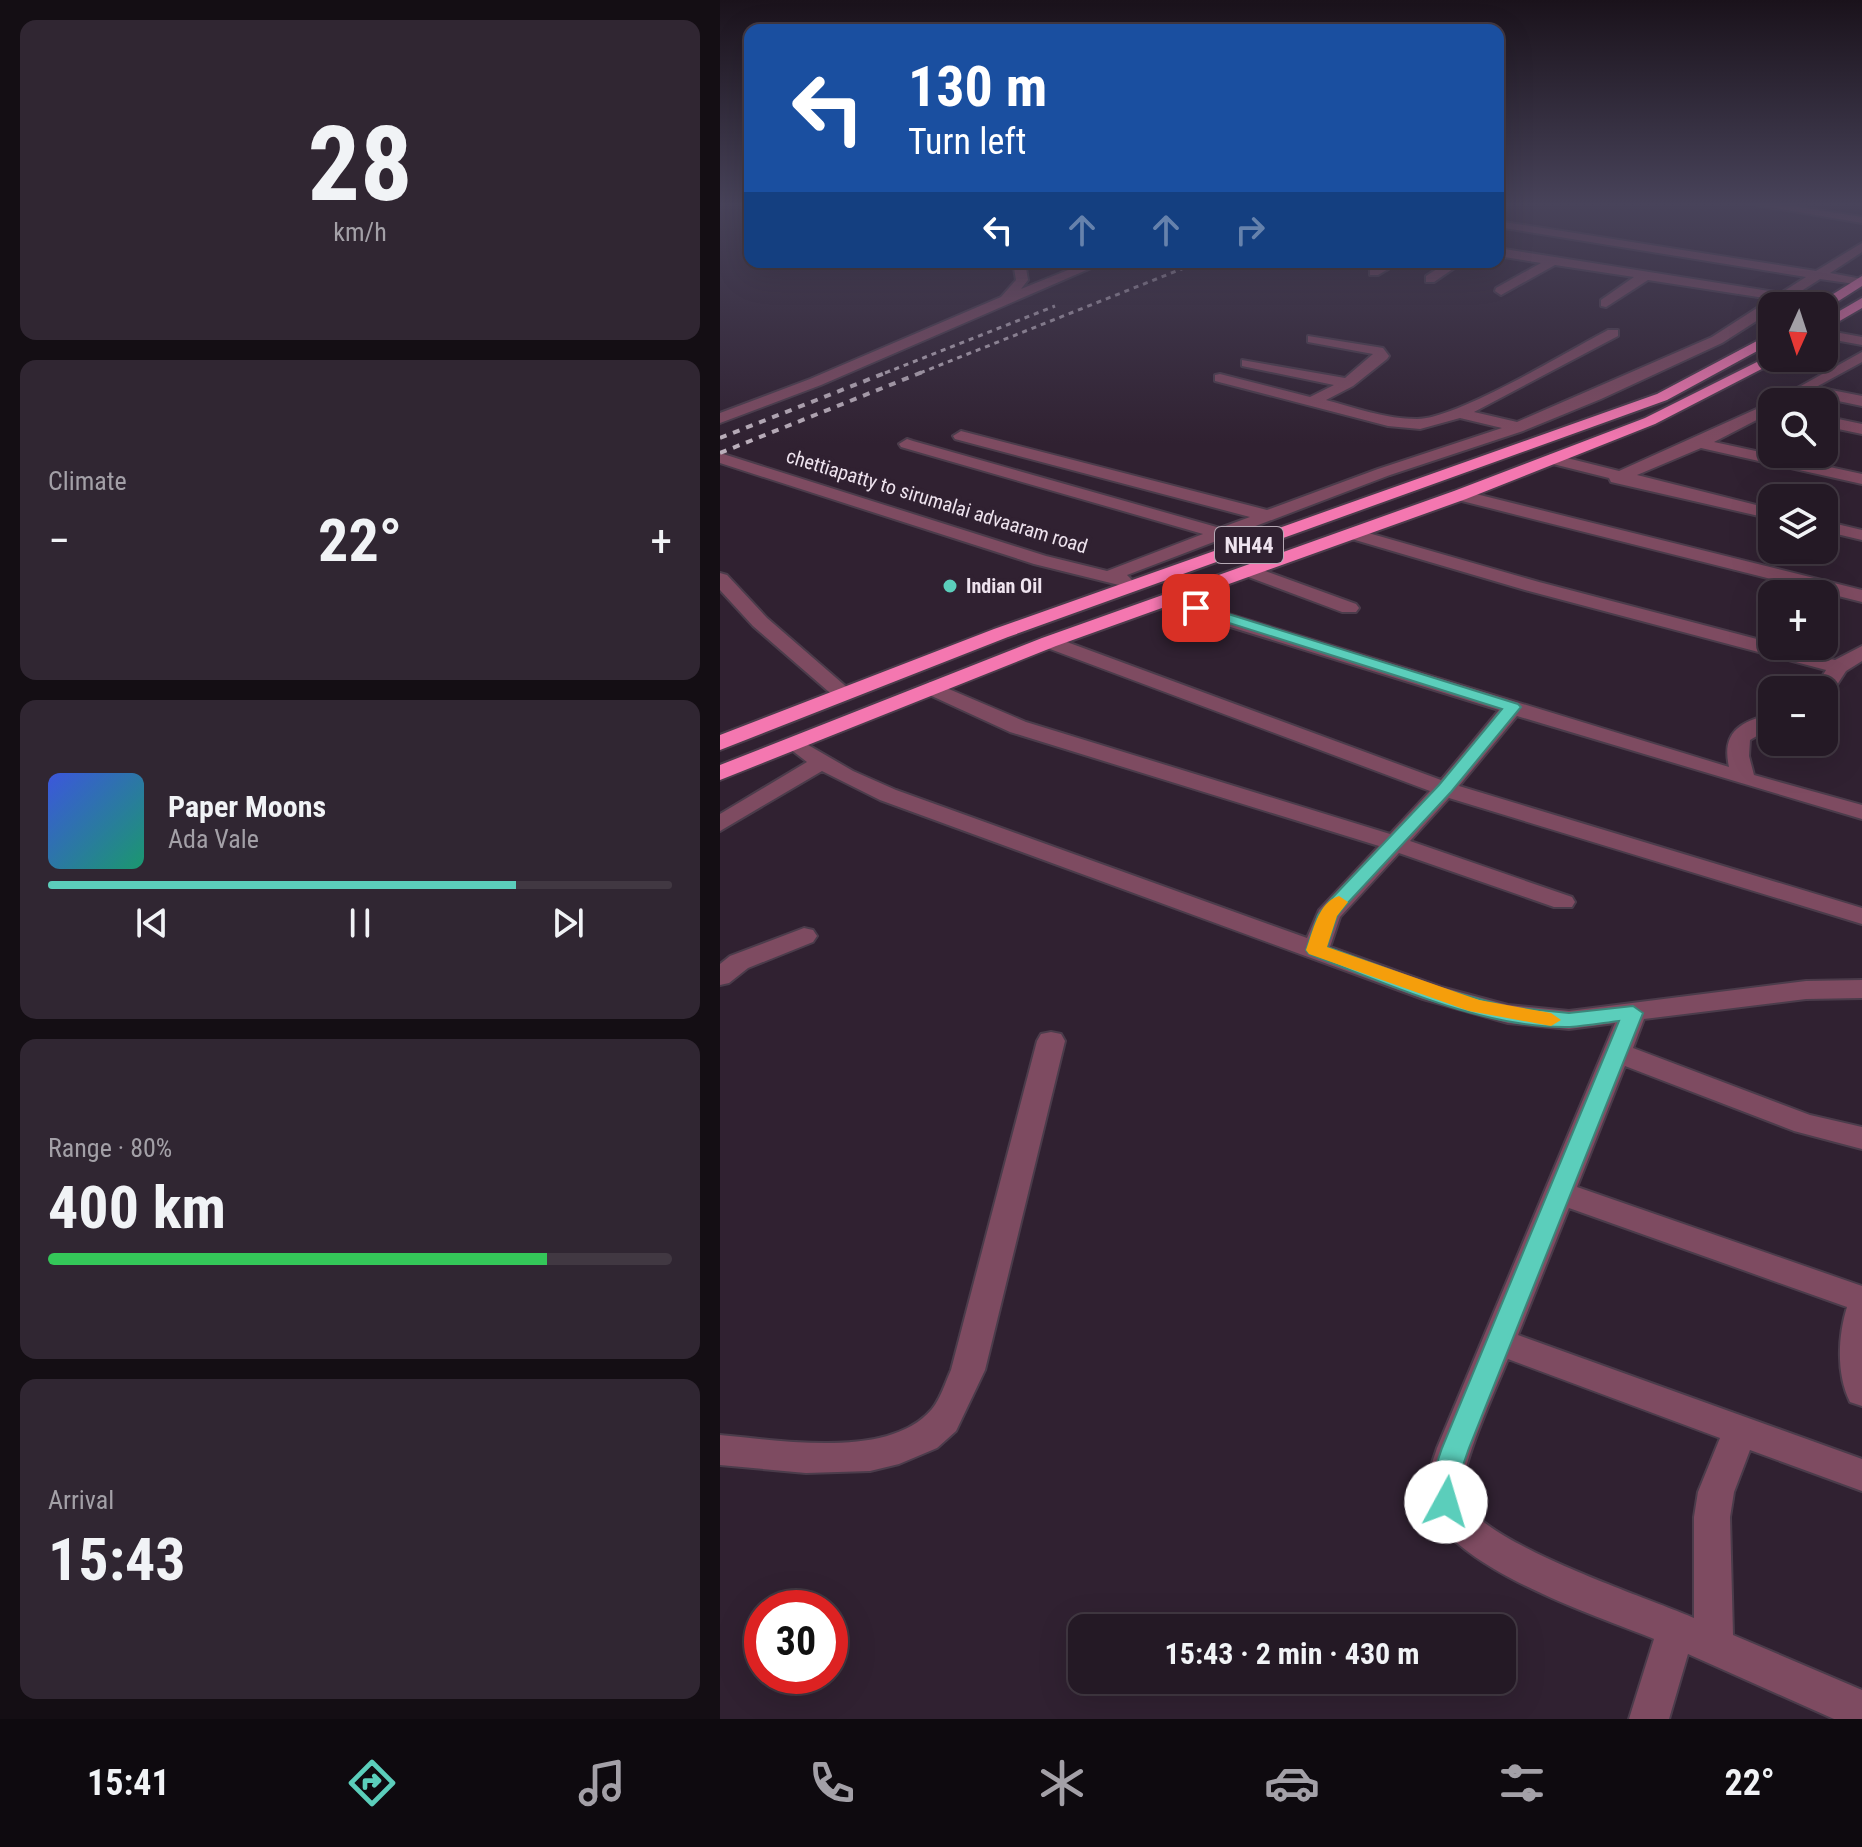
<!DOCTYPE html>
<html lang="en">
<head>
<meta charset="utf-8">
<style>
  body { margin:0; font-family:"Roboto Condensed",sans-serif; background:#302632; color:#f1f3f6; height:100vh; display:flex; flex-direction:column; font-size:30px; white-space:nowrap }
  * { box-sizing:border-box; margin:0 }
  p { font-size:26px; color:#a3a0a7 }
  .icon { flex:none; width:44px; height:44px; fill:none; stroke:currentColor; stroke-width:2; stroke-linecap:round; stroke-linejoin:round }
  .map { position:relative; flex:1; overflow:hidden }
  .details { display:flex; flex-direction:column; gap:20px; padding:20px; background:#140e14; width:720px }
  .details>* { flex:none }
  .top-card { position:absolute; left:24px; top:24px; width:760px; height:244px; border-radius:16px; box-shadow:0 8px 32px #0002,0 0 0 2px #413842; background:#1a4fa0; color:#fff; overflow:hidden }
  .needle { width:52px; rotate:183deg }
  .tools { position:absolute; left:1038px; top:292px; display:grid; gap:16px }
  .tools a { display:grid; place-items:center; width:80px; height:80px; border-radius:16px; background:#241925; box-shadow:0 8px 32px #0002,0 0 0 2px #413842; font-size:40px }
  .speed { position:absolute; left:24px; top:1590px; display:flex; gap:16px; font-size:40px; font-weight:700; text-align:center }
  .speed>* { display:grid; place-content:center; width:104px; height:104px; border-radius:50%; background:#241925; box-shadow:0 8px 32px #0002,0 0 0 2px #413842; line-height:1 }
  .speed .limit { border:12px solid #d22; background:#fff; color:#111 }
  .pin { position:absolute; display:grid; place-items:center; width:68px; height:68px; color:#fff; margin:-34px; border-radius:16px; box-shadow:0 4px 12px #0006 }
  .me { position:absolute; width:88px; margin:-44px; rotate:6deg; stroke-linejoin:round; filter:drop-shadow(0 0 6px #0008) }
  .turn { display:flex; align-items:center; gap:28px; height:168px; padding:0 32px; font-size:36px }
  .turn .icon { width:104px; height:104px; stroke-width:2.5 }
  .turn b { display:block; font-size:56px; line-height:68px }
  .lanes { display:flex; align-items:center; height:76px; padding:0 32px; background:#0003; justify-content:center; gap:40px; direction:ltr }
  .lanes .off { opacity:.35 }
  .big { font-size:60px; font-weight:700; line-height:1.1 }
  .details .widget { flex:1; display:flex; flex-direction:column; justify-content:center; gap:12px; min-width:0; padding:0 28px; border-radius:16px; background:#302632 }
  .details .dial { align-items:center; gap:0 }
  .dial b { font-size:104px; line-height:1 }
  .song { display:flex; align-items:center; gap:24px }
  .cover { width:96px; height:96px; border-radius:12px; background:linear-gradient(135deg,hsl(230 70% 55%),hsl(160 70% 35%)) }
  .played { height:8px; border-radius:4px; background:linear-gradient(90deg,#5bcebb 75%,#413842 75%) }
  .keys { display:flex; justify-content:space-around; direction:ltr }
  .heat { display:flex; justify-content:space-between; align-items:center; font-size:44px; direction:ltr }
  .charge { height:12px; border-radius:6px; background:linear-gradient(90deg,#34c759 80%,#413842 0) }
  .trip { position:absolute; left:348px; top:1614px; width:448px; height:80px; border-radius:16px; background:#241925; box-shadow:0 8px 32px #0002,0 0 0 2px #413842; font-weight:700; line-height:80px; text-align:center }
  .dock { display:flex; height:128px; justify-content:space-around; align-items:center; background:#0e0a0f; color:#a3a0a7 }
  .dock .icon { width:56px; height:56px }
  .dock .on { color:#5bcebb }
  .dock b { font-size:36px; color:#f1f3f6 }
  main { display:flex; flex:1; min-height:0 }
  .map>svg:first-child { display:block }
  .lines { fill:none; stroke-linecap:round; stroke-linejoin:round }
  .minor-casing { stroke:#4b3c4b; stroke-width:4 }
  .highway-casing { stroke:#4b3c4b; stroke-width:4 }
  .minor { fill:#7e4b61; fill-rule:evenodd }
  .highway { fill:#f477b0; fill-rule:evenodd }
  .rail-far1 { stroke:#bbafbb; stroke-width:3; stroke-dasharray:5 5; stroke-linecap:butt }
  .rail { stroke:#bbafbb; stroke-width:4; stroke-dasharray:7 7; stroke-linecap:butt }
  .route { fill:#5bcebb; stroke:#3b867a; stroke-width:2 }
  .slow { fill:#f59e0b }
  .poi-dot { fill:#5bcebb; stroke:#302131; stroke-width:3 }
  .labels { text-anchor:middle; stroke-width:8; stroke-linejoin:round; paint-order:stroke }
  .far-street-label { font-size:20px; fill:#eee3ee; stroke:#302131 }
  .far-poi-label { font-size:20px; font-weight:bold; fill:#eee3ee; stroke:#302131; text-anchor:start }
  .shield { fill:#302131; stroke:#b5a9b5; stroke-width:2 }
  .shield-label { font-size:22px; font-weight:bold; fill:#eee3ee }
</style>
</head>
<body>
<main>
<section class="details">
<div class="widget dial"><b>28</b><p>km/h</p></div>
<div class="widget"><p>Climate</p>
<div class="heat"><a>−</a><b class="big">22°</b><a>+</a></div>
</div>
<div class="widget">
<div class="song"><i class="cover"></i><div><b>Paper Moons</b><p>Ada Vale</p></div></div>
<div class="played"></div>
<div class="keys"><svg class="icon" aria-label="previous" viewBox="0 0 24 24"><path d="M18 5L8 12l10 7zM5 5v14"/></svg><svg class="icon" aria-label="pause" viewBox="0 0 24 24"><path d="M8 5v14M16 5v14"/></svg><svg class="icon" aria-label="next" viewBox="0 0 24 24"><path d="M6 5l10 7-10 7zM19 5v14"/></svg></div>
</div>
<div class="widget"><p>Range · 80%</p><b class="big">400 km</b><div class="charge"></div></div>
<div class="widget"><p>Arrival</p><b class="big">15:43</b></div>
</section>
<div class="map">
<svg width="1142" height="1719" viewBox="0 0 1142 1719">
  <rect width="100%" height="100%" fill="#302131"/>
  <g class="lines">
    <defs>
      <g id="minor">
        <path d="M1026 203H1053L1142 217V223Z"/>
        <path d="M778 221 1096 271 1142 243V252L1110 273 1142 279V285L1100 279 1075 295 1109 301V307L1066 302 1052 306V311L1002 343 881 399 803 431 670 475 407 575 412 580 403 586 314 564 0 463V453L326 556 387 571 483 534 181 447 179 444 187 439 193 441 500 528 530 517 235 439 233 436 241 431 547 510 658 469 782 428 740 418 700 429 668 426 495 381V375L500 374 590 397 614 385 522 366V360L625 378 653 354 588 342V336L663 348 669 356 667 359 633 386 606 400C635 408 666 419 697 419 737 419 848 351 888 330H898V336L754 412 797 422 992 337 1051 299 928 280 886 307 881 306V300L914 277 835 265 781 295 775 291 776 288 821 263 778 256V248L1061 293 1086 277 778 227Z"/>
        <path d="M298 262H310L306 268 308 280 301 289 368 262H385L101 385 0 423V413L90 379 281 297 296 280 294 268Z"/>
        <path d="M664 262H680L658 275H650V269Z"/>
        <path d="M728 262H743L714 282H706V276Z"/>
        <path d="M1104 330 1142 337V345L1104 338Z"/>
        <path d="M1142 352V362L1096 387 1142 396V406L1085 394 1070 402H1052V412L994 442 1142 474V484L981 448 917 475 1052 509V519L891 482 889 478 825 462 823 459 831 454 899 471 1052 402Z"/>
        <path d="M1104 416 1142 424V434L1104 426Z"/>
        <path d="M740 490 1142 590V602L734 499 732 495Z"/>
        <path d="M1104 521 1142 530V540L1104 531Z"/>
        <path d="M631 528 819 582 1052 643V646L1115 660 1142 646V661L1126 671 1111 694 1104 696V690H1094L1106 670 805 590 625 537 622 533Z"/>
        <path d="M529 565 636 604 639 608 636 612H622L523 575 520 571Z"/>
        <path d="M0 573 7 575 47 618 130 690 133 694 130 698H116L33 626 0 590Z"/>
        <path d="M454 594 505 613 1009 767C1001 732 1021 721 1052 714V727L1030 740 1029 756 1034 775 1142 805V819L797 716 739 786 1142 908V924L729 798 690 841 852 897 855 902 852 907H834L679 853 620 917 610 947 721 987 788 1005 849 1011 1086 981 1142 980V998L1086 999 924 1019 913 1048 1090 1115 1142 1127V1149L1074 1131 905 1066 857 1187 1142 1286V1406L1130 1402C1116 1374 1118 1336 1127 1307L849 1208 798 1335 1142 1459V1491L1030 1450 1014 1492 1010 1517 1013 1635 1142 1690V1719H1114L968 1654 949 1719H909L934 1639C875 1615 726 1567 708 1502 703 1484 712 1464 717 1448L895 1023 849 1029 788 1023 703 999 160 800 102 771 0 831V814L87 762 65 745 76 738 133 771 176 790 587 938 599 910 659 846 290 732 203 692 200 688 210 682 217 684 306 722 670 834 710 791 322 646 319 642 322 638H336L721 780 779 710 491 621 447 604 445 600 447 596ZM788 1359 1000 1438 978 1492 974 1517V1618C929 1598 759 1543 743 1498 735 1476 778 1385 788 1359Z"/>
        <path d="M84 928 93 930 97 936 93 942 28 968 9 983 0 985V964L10 956Z"/>
        <path d="M331 1032 341 1034 345 1041 265 1370 236 1431 217 1448 179 1464 150 1471 86 1473 0 1465V1435C60 1440 169 1460 212 1409 221 1398 225 1383 231 1370L317 1041 321 1034Z"/>
      </g>
      <g id="highway">
        <path d="M1142 276V286L1106 309 1094 306Z"/>
        <path d="M1142 298V308L1104 330V320Z"/>
        <path d="M1052 333V343L947 400 288 637 0 750V735L274 629 937 394Z"/>
        <path d="M1051 355 1052 358H1063L935 424 746 499 336 646 0 780V765L322 638 734 491 925 418Z"/>
      </g>
    </defs>
    <use href="#minor" class="minor-casing"/>
    <use href="#highway" class="highway-casing"/>
    <use href="#minor" class="minor"/>
    <use href="#highway" class="highway"/>
    <g class="rail-far1">
      <path d="M165 373 335 306"/>
      <path d="M200 373 479 262"/>
    </g>
    <g class="rail">
      <path d="M0 438 170 371"/>
      <path d="M0 453 205 371"/>
    </g>
  </g>
  <linearGradient id="sky" x2="0" y2="1"><stop stop-color="#1a121b"/><stop offset="0.46" stop-color="#48435a"/><stop offset="1" stop-color="#48435a" stop-opacity="0"/></linearGradient>
  <rect width="1142" height="444" fill="url(#sky)"/>
  <path class="route" d="M476 604 798 704 801 707 731 792 625 906 617 916 607 947 719 988 789 1007 849 1013 913 1006 923 1013 749 1448 740 1474V1502L736 1511 726 1515 716 1511C707 1491 715 1468 722 1448L899 1021C883 1023 866 1026 850 1027 764 1029 668 984 589 954L586 950 598 915 612 898 719 785 782 709 471 611V605Z"/>
  <path class="slow" d="M619 896 628 902 617 916 607 947 759 1000 831 1013 841 1020 831 1026 749 1011 589 954 586 950C593 932 598 902 619 896Z"/>
  <circle class="poi-dot" cx="230" cy="586" r="8"/>
  <g class="labels">
    <g class="far-street-label">
      <text transform="translate(217 501) rotate(17)" y="7">chettiapatty to sirumalai advaaram road</text>
    </g>
    <g class="far-poi-label">
      <text x="246" y="593">Indian Oil</text>
    </g>
    <rect class="shield" x="495" y="527" width="68" height="36" rx="6"/>
    <g class="shield-label">
      <text x="529" y="553">NH44</text>
    </g>
  </g>
</svg>
<div class="tools">
<a><svg class="needle" viewBox="-14 -14 28 28"><path d="M0-13l5 13h-10z" fill="#e53935"/><path d="M0 13l5-13h-10z" fill="#a3a0a7"/></svg></a>
<a><svg class="icon" aria-label="search" viewBox="0 0 24 24"><circle cx="10" cy="10" r="6"/><path d="M15 15l6 6"/></svg></a>
<a><svg class="icon" aria-label="layers" viewBox="0 0 24 24"><path d="M12 4l9 5-9 5-9-5zM3 14l9 5 9-5"/></svg></a>
<a>+</a>
<a>−</a>
</div>
<div class="speed"><div class="limit">30</div></div>
<div class="pin" style="left:476px;top:608px;background:#d93025"><svg class="icon" aria-label="arrive" viewBox="0 0 24 24"><path d="M6 21V4h12l-3 4 3 4H6"/></svg></div>
<svg class="me" style="left:726px;top:1502px" viewBox="-20 -20 40 40"><circle r="19" fill="#fff"/><path d="M0-13L10 11 0 6-10 11z" fill="#5bcebb"/></svg>
<div class="trip">15:43 · 2 min · 430 m</div>
<div class="top-card">
<div class="turn"><svg class="icon" aria-label="left" viewBox="0 0 24 24"><path d="M17 20v-9H6M10 6l-5 5 5 5"/></svg><div><b>130 m</b>Turn left</div></div>
<div class="lanes"><svg class="icon" aria-label="left" viewBox="0 0 24 24"><path d="M17 20v-9H6M10 6l-5 5 5 5"/></svg><svg class="icon off" aria-label="ahead" viewBox="0 0 24 24"><path d="M12 20V5M6 11l6-6 6 6"/></svg><svg class="icon off" aria-label="ahead" viewBox="0 0 24 24"><path d="M12 20V5M6 11l6-6 6 6"/></svg><svg class="icon off" aria-label="right" viewBox="0 0 24 24"><path d="M7 20v-9h11M14 6l5 5-5 5"/></svg></div>
</div>
</div>
</main>
<nav class="dock">
<b>15:41</b>
<svg class="icon on" aria-label="directions" viewBox="0 0 24 24"><path d="M12 3l9 9-9 9-9-9zM9 14v-3h6M13 9l2 2-2 2"/></svg>
<svg class="icon" aria-label="music" viewBox="0 0 24 24"><path d="M9 18V5l10-2v13"/><circle cx="6" cy="18" r="3"/><circle cx="16" cy="16" r="3"/></svg>
<svg class="icon" aria-label="phone" viewBox="0 0 24 24"><path d="M5 4h4l2 5-3 2q2 4 5 5l2-3 5 2v4C11 20 4 13 5 4z"/></svg>
<svg class="icon" aria-label="climate" viewBox="0 0 24 24"><path d="M12 3v18M4 7l16 10M4 17L20 7"/></svg>
<svg class="icon" aria-label="car" viewBox="0 0 24 24"><path d="M5 17H2v-5l4-1 3-4h7l3 4 3 1v5h-3M9 17h6M6 11h13"/><circle cx="7" cy="17" r="2"/><circle cx="17" cy="17" r="2"/></svg>
<svg class="icon" aria-label="filters" viewBox="0 0 24 24"><path d="M4 7h16M4 17h16"/><circle cx="9" cy="7" r="2"/><circle cx="15" cy="17" r="2"/></svg>
<b>22°</b>
</nav>
</body>
</html>
